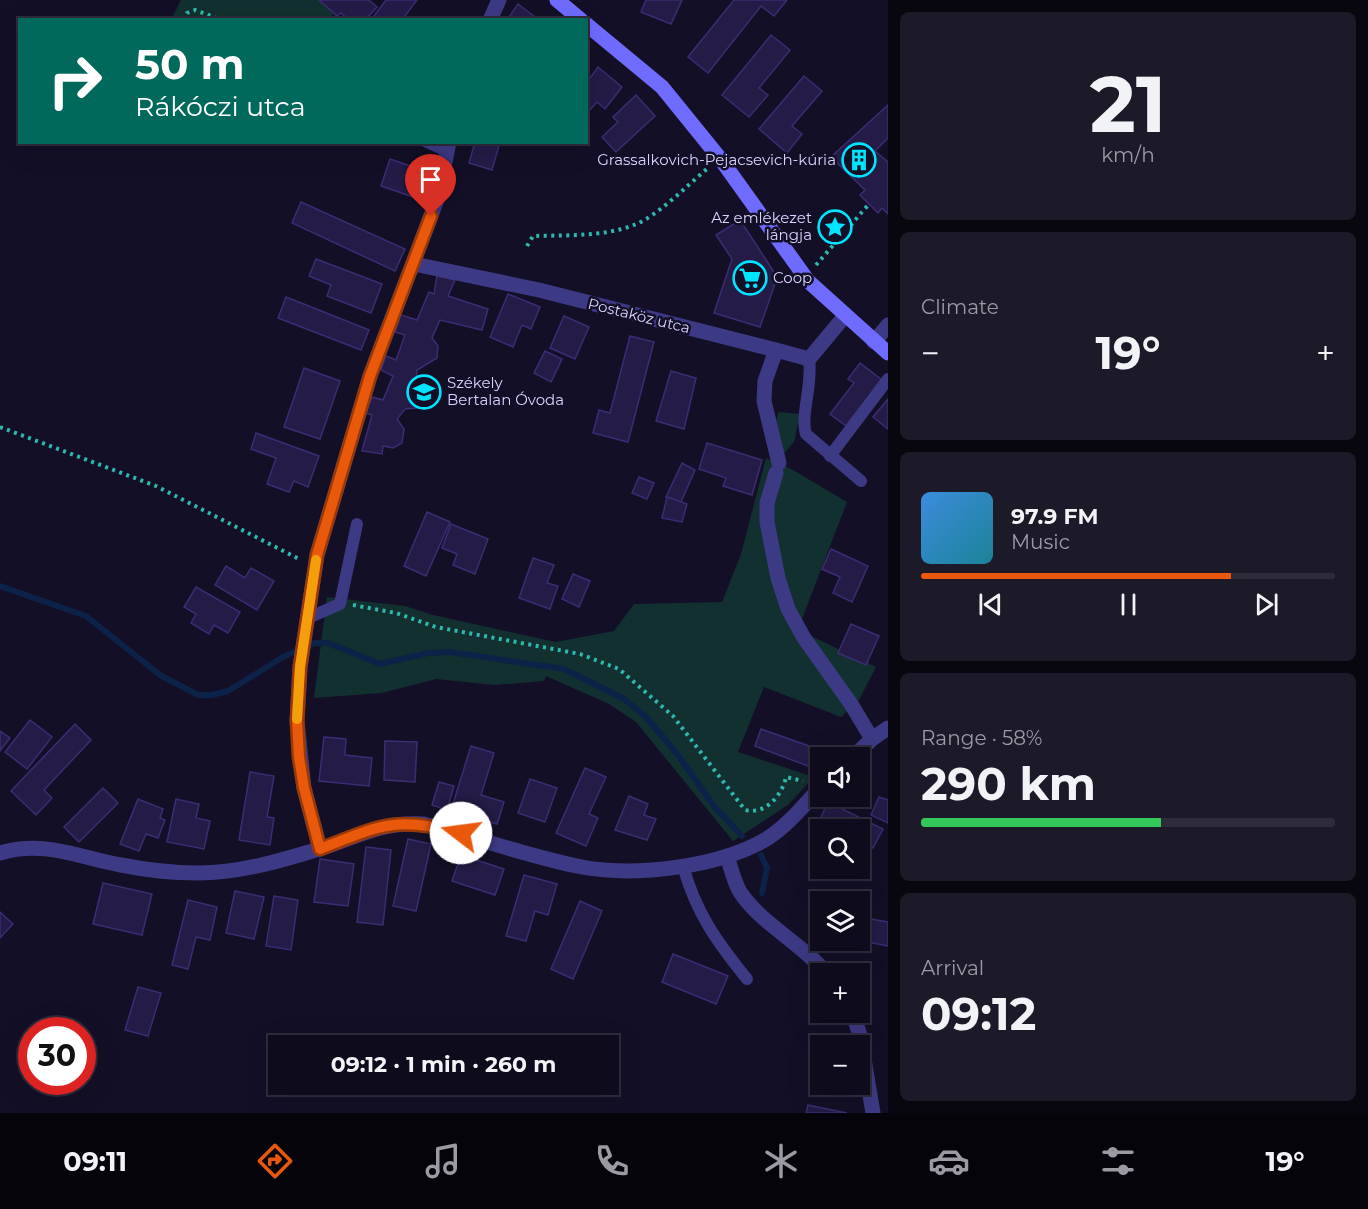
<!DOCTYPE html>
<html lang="en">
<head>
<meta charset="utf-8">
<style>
  body { margin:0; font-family:Montserrat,sans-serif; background:#1c1929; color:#f1f3f6; height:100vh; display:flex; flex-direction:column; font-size:22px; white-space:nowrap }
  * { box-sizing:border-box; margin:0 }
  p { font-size:20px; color:#9b9ba3 }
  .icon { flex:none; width:33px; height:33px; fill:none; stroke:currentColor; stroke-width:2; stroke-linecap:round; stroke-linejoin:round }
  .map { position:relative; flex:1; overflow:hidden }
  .drawer { display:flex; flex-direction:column; gap:12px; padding:12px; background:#08060f; width:480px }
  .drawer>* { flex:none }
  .top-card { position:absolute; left:18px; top:18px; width:570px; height:126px; border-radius:0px; box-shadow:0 6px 24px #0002,0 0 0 2px #2e2b3b; background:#00695c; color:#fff; overflow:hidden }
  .controls { position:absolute; left:810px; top:747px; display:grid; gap:12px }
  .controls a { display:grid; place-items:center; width:60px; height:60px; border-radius:0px; background:#0e0b1c; box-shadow:0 6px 24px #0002,0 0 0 2px #2e2b3b; font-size:30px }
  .speed { position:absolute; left:18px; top:1017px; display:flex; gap:12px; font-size:30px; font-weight:700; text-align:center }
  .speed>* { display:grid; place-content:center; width:78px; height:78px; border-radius:50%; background:#0e0b1c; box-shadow:0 6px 24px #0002,0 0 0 2px #2e2b3b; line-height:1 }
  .speed .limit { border:9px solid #d22; background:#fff; color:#111 }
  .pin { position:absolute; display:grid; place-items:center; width:51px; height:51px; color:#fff; margin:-62px -26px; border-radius:50% 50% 50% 0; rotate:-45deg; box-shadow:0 0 6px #0007 }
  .pin .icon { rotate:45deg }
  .me { position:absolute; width:66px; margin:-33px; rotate:285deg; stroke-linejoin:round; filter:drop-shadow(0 0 4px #0008) }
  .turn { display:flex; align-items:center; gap:21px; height:126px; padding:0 18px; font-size:27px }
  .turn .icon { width:78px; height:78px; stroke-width:2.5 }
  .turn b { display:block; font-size:42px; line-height:51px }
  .big { font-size:45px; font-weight:700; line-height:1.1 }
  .drawer .tile { flex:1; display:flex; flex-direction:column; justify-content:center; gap:9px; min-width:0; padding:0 21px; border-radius:9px; background:#1c1929 }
  .drawer .dial { align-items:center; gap:0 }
  .dial b { font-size:78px; line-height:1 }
  .song { display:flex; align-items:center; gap:18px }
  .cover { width:72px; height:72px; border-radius:9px; background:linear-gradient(135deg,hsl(210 70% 55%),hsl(190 70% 35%)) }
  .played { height:6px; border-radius:3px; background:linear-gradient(90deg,#ea580c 75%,#2e2b3b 75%) }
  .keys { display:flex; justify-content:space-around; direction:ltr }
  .heat { display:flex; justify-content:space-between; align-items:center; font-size:33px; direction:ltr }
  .charge { height:9px; border-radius:4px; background:linear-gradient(90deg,#34c759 58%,#2e2b3b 0) }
  .trip { position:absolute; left:268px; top:1035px; width:351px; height:60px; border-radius:0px; background:#0e0b1c; box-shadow:0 6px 24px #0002,0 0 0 2px #2e2b3b; font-weight:700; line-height:60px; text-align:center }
  .tabs { display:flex; height:96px; justify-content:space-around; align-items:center; background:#06040b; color:#9b9ba3 }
  .tabs .icon { width:42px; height:42px }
  .tabs .on { color:#ea580c }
  .tabs b { font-size:27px; color:#f1f3f6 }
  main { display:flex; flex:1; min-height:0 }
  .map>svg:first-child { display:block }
  .green { fill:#12302f }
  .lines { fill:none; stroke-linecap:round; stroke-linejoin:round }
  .stream { stroke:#0c2248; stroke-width:6 }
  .building { fill:#241b47; stroke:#3b2d73; stroke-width:1.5 }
  .path { stroke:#2fb8b0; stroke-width:4; stroke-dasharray:3 4.5; stroke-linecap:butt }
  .lane { stroke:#3d3a85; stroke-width:12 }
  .street { stroke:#3d3a85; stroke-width:15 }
  .secondary { stroke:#6f6bff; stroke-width:15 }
  .route-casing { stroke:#983908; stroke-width:15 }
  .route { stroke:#ea580c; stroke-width:10 }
  .slow { stroke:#f59e0b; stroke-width:10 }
  .labels { text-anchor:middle; stroke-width:5; stroke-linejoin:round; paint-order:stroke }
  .poi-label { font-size:15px; fill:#d9d4ff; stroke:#130f26; text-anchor:end }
  .street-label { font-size:15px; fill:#d9d4ff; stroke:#130f26 }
</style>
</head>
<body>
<main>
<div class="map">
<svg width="888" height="1113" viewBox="0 0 888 1113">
  <rect width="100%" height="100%" fill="#130f26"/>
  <g class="green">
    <path d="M181 0H341L330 19 171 20Z"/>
    <path d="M778 412 800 414 794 442 781 457 776 425Z"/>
    <path d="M766 458 793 470 847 502 802 619 809 635 876 667 859 700 841 717 764 687 738 752 814 777 788 805 733 841 636 722 609 704 546 676 544 681 494 685 436 679 382 693 314 698 327 597 405 606 433 615 556 642 614 631 634 604 722 602 741 554Z"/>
  </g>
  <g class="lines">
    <g class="stream">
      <path d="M0 586 86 616 160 675 198 695H212L228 691 283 657 315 643H328L380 664 428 653 450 652 564 669 624 699 646 717 678 755 713 805 742 836"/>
      <path d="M761 855 767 868 762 893"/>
    </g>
  </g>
  <g class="building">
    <path d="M319 0H369L377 7 365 20H349L341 13 337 16Z"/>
    <path d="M386 0H417L402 20H371Z"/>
    <path d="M646 0H682L671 24 641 12Z"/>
    <path d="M734 0H787L774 16 761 6 708 73 688 57Z"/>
    <path d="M518 4 539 20H507Z"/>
    <path d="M771 35 790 50 759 88 768 95 749 117 722 95Z"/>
    <path d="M598 67 622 87 605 109 597 102 586 114V76L590 78Z"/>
    <path d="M804 76 822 91 792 126 802 134 787 153 759 129Z"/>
    <path d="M636 95 655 116 616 152 602 137 618 122 613 117Z"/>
    <path d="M888 105V138L875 151 888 162V214L882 208 878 213 860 195 865 190 831 157Z"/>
    <path d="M475 142H500L492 170 469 163Z"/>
    <path d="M390 159 431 173 422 200 381 186Z"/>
    <path d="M301 202 405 249 395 271 292 223Z"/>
    <path d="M740 220 774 272 775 284 760 327 714 313 732 259 716 235Z"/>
    <path d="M316 259 382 284 371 313 327 296 331 285 309 276Z"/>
    <path d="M437 276 455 280 448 296 488 309 482 330 440 320 432 338 438 346 437 358 417 370 416 379 424 391 423 402 416 408 405 409 397 419 404 429 402 443 393 448 383 446 382 454 362 451 372 415 366 413 372 397 383 400 393 376 381 370 386 356 396 360 405 335 395 332 401 315 417 320 429 292 434 294Z"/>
    <path d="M508 294 540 307 531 329 522 325 513 347 490 337Z"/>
    <path d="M286 297 369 330 361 350 278 318Z"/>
    <path d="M564 316 589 327 575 359 550 348Z"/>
    <path d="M630 336 654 342 628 442 593 433 599 410 610 413Z"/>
    <path d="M545 351 562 359 551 382 534 373Z"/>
    <path d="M860 363 882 380 846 426 830 414 854 383 848 379Z"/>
    <path d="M304 368 340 381 320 439 284 427Z"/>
    <path d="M671 371 696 378 684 429 656 421Z"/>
    <path d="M888 399V429L873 417Z"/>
    <path d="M256 433 319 456 308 487 294 481 289 492 267 484 276 458 251 449Z"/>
    <path d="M707 443 762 460 752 495 723 486 726 478 699 469Z"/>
    <path d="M682 463 695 470 681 502 666 497Z"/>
    <path d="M639 477 654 483 647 499 632 493Z"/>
    <path d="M667 497 687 504 682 522 662 518Z"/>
    <path d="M427 512 450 522 426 576 404 566Z"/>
    <path d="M451 524 488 539 475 574 453 565 457 554 442 548Z"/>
    <path d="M831 549 868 566 852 602 833 593 840 577 822 569Z"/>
    <path d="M533 558 554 565 547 583 558 586 550 609 519 598Z"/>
    <path d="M226 566 245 578 251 568 274 581 257 610 215 585Z"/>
    <path d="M573 574 590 581 579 607 562 599Z"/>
    <path d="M196 587 240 612 228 633 214 625 209 634 191 623 196 614 184 607Z"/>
    <path d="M851 624 879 636 866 665 838 653Z"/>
    <path d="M30 720 52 737 27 769 5 752Z"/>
    <path d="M75 724 91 740 44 790 52 798 36 815 11 791Z"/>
    <path d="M761 729 815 748 808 766 755 746Z"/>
    <path d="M0 731 10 738 0 751Z"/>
    <path d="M324 737 346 739 345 755 372 758 369 786 319 781Z"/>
    <path d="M385 741 417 742 415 782 384 780Z"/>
    <path d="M471 746 494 753 481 795 504 802 497 824 451 810Z"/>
    <path d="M585 768 606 777 589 814 598 818 586 846 556 833Z"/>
    <path d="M250 772 274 776 267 817 274 818 270 845 239 840Z"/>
    <path d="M530 779 557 788 545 822 518 813Z"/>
    <path d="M439 782 454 786 447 810 432 805Z"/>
    <path d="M103 788 118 803 79 842 64 827Z"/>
    <path d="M629 796 648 804 644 815 656 819 647 840 615 830Z"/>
    <path d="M879 797 888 800V823L871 815Z"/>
    <path d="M138 799 163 809 160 818 165 820 158 838 146 834 139 851 120 844Z"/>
    <path d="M176 799 199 804 196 818 210 821 204 849 167 842Z"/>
    <path d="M828 802 883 829 873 848 860 841V830H820V844L812 836 824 823 819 821Z"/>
    <path d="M408 839 431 844 416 911 393 906Z"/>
    <path d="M366 847 391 850 383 925 357 922Z"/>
    <path d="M461 855 504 869 495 895 452 881Z"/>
    <path d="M320 859 354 864 348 906 314 902Z"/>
    <path d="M524 875 557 884 548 915 535 911 526 941 506 936Z"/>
    <path d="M103 883 152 894 142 935 93 924Z"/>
    <path d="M235 891 264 897 254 939 226 933Z"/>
    <path d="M274 896 298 900 291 950 266 946Z"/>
    <path d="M188 900 217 907 210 940 196 937 188 969 172 965Z"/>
    <path d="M580 901 602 911 573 979 551 969Z"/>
    <path d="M0 912 13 924 0 938Z"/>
    <path d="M860 917 888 922V946L857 940H860Z"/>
    <path d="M673 954 728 976 716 1004 662 982Z"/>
    <path d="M138 987 161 993 148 1036 125 1030Z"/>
    <path d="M808 1105 847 1113H806Z"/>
  </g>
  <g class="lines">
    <g class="path">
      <path d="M183 20 187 13 195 10 222 20"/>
      <path d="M527 246 533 236C566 235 603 237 634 225 658 216 686 186 707 169"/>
      <path d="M816 265 869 204"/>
      <path d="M0 427 156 486 301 560"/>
      <path d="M353 605 396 613 436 627 580 654 619 669 673 716 745 810C766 815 782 795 786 777L803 781"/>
    </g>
    <g class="lane">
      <path d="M427 142 447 151"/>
      <path d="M809 359C813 385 800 415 806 434L861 481"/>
      <path d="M830 456 888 379"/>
      <path d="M308 618 340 604 357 524"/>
      <path d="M683 866C696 913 717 942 747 979"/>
    </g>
    <g class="street">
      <path d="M490 20 499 0"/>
      <path d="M414 264 539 290 776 350 809 359 844 317"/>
      <path d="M874 342 888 325"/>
      <path d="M776 350 765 381 764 401 779 463"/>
      <path d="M776 473 767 503V522L778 578 788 609 804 638 851 704 872 739"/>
      <path d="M852 758 872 739 888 728"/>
      <path d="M320 849 304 788 297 721 300 667 317 555 370 376 438 197 449 142"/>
      <path d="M0 853C45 840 77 857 121 865 146 870 173 873 198 873 239 873 280 861 319 849 358 837 382 821 424 824 476 837 529 857 582 867 636 877 720 867 768 838 788 825 804 805 820 788"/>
      <path d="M727 856C731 868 734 882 740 892 762 925 802 943 827 974"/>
      <path d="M852 1012 860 1035 873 1113"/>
    </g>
    <g class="secondary">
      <path d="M557 0 581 20"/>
      <path d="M586 24 662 87 722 161 808 281 888 353"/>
    </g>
  </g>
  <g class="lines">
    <defs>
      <path id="route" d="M431 216 370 376 317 555 300 667 297 721 299 757 304 788 320 849C381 825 395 816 461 833"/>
    </defs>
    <use href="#route" class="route-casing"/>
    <use href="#route" class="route"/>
    <path class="slow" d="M297 719 300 667 316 560"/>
  </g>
  <defs>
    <symbol id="building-ring" viewBox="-11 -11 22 22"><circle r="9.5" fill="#130f26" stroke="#00e5ff" stroke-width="1.5"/><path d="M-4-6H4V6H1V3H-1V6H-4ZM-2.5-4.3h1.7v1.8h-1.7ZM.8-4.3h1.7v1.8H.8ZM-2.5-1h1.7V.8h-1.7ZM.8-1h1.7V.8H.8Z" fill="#00e5ff"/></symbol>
    <symbol id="sight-ring" viewBox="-11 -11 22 22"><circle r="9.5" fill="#130f26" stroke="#00e5ff" stroke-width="1.5"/><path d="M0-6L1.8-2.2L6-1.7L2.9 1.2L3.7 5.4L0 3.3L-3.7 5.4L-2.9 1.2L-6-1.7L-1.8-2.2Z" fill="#00e5ff"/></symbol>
    <symbol id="supermarket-ring" viewBox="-11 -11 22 22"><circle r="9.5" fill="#130f26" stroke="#00e5ff" stroke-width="1.5"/><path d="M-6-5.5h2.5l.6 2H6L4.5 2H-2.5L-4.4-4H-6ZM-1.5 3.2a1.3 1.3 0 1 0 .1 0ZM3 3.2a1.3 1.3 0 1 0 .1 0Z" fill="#00e5ff"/></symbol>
    <symbol id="school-ring" viewBox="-11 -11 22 22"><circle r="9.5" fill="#130f26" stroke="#00e5ff" stroke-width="1.5"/><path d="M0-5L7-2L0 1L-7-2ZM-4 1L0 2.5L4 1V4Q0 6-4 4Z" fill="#00e5ff"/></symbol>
  </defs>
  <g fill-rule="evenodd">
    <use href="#building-ring" x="840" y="141" width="38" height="38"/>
    <use href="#sight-ring" x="816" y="208" width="38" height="38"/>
    <use href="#supermarket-ring" x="731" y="259" width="38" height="38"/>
    <use href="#school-ring" x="405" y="373" width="38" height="38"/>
  </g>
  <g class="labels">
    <g class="poi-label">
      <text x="836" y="165">Grassalkovich-Pejacsevich-kúria</text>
      <text x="812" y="223">Az emlékezet<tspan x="812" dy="17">lángja</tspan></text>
      <text x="773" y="283" text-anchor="start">Coop</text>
      <text x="447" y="388" text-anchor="start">Székely<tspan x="447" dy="17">Bertalan Óvoda</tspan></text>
    </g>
    <g class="street-label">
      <text transform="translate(639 316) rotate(14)" y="5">Postaköz utca</text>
    </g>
  </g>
</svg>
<div class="controls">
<a><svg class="icon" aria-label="sound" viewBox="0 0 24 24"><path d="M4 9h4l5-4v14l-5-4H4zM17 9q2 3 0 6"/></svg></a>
<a><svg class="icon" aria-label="search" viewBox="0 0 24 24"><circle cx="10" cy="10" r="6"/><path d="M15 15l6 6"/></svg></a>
<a><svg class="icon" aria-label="layers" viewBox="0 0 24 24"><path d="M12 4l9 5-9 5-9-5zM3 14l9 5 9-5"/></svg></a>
<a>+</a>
<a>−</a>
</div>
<div class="speed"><div class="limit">30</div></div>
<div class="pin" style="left:431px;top:216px;background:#d93025"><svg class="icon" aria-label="arrive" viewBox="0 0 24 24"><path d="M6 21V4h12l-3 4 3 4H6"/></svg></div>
<svg class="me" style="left:461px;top:833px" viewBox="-20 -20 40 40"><circle r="19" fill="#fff"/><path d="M0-13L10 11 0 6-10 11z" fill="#ea580c"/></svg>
<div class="trip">09:12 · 1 min · 260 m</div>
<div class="top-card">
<div class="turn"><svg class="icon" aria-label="right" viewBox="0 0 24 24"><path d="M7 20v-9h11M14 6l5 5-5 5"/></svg><div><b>50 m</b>Rákóczi utca</div></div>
</div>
</div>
<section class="drawer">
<div class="tile dial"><b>21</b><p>km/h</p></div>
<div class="tile"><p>Climate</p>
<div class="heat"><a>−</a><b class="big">19°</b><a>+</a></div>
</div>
<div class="tile">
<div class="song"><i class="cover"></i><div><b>97.9 FM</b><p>Music</p></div></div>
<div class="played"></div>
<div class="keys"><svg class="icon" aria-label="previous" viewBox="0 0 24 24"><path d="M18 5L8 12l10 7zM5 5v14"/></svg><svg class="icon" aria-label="pause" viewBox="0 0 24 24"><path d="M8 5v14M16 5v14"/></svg><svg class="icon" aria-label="next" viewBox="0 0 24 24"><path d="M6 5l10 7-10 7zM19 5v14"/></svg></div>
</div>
<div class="tile"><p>Range · 58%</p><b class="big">290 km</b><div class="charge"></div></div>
<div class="tile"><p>Arrival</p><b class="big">09:12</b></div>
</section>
</main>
<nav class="tabs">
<b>09:11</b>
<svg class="icon on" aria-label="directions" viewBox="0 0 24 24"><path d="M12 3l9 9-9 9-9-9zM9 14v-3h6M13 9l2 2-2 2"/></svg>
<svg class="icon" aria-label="music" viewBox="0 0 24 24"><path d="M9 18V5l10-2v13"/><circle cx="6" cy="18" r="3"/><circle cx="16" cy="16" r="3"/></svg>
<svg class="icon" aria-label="phone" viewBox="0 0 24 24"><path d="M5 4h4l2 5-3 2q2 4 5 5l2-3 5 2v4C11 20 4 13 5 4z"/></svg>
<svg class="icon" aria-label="climate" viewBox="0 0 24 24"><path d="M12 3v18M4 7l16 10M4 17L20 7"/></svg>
<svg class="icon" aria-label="car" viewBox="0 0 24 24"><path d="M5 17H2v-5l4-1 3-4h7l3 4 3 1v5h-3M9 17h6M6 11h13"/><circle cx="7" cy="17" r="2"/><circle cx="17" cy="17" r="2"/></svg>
<svg class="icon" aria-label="filters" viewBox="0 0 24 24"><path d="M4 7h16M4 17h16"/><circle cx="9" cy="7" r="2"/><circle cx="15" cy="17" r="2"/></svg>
<b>19°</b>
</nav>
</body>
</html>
